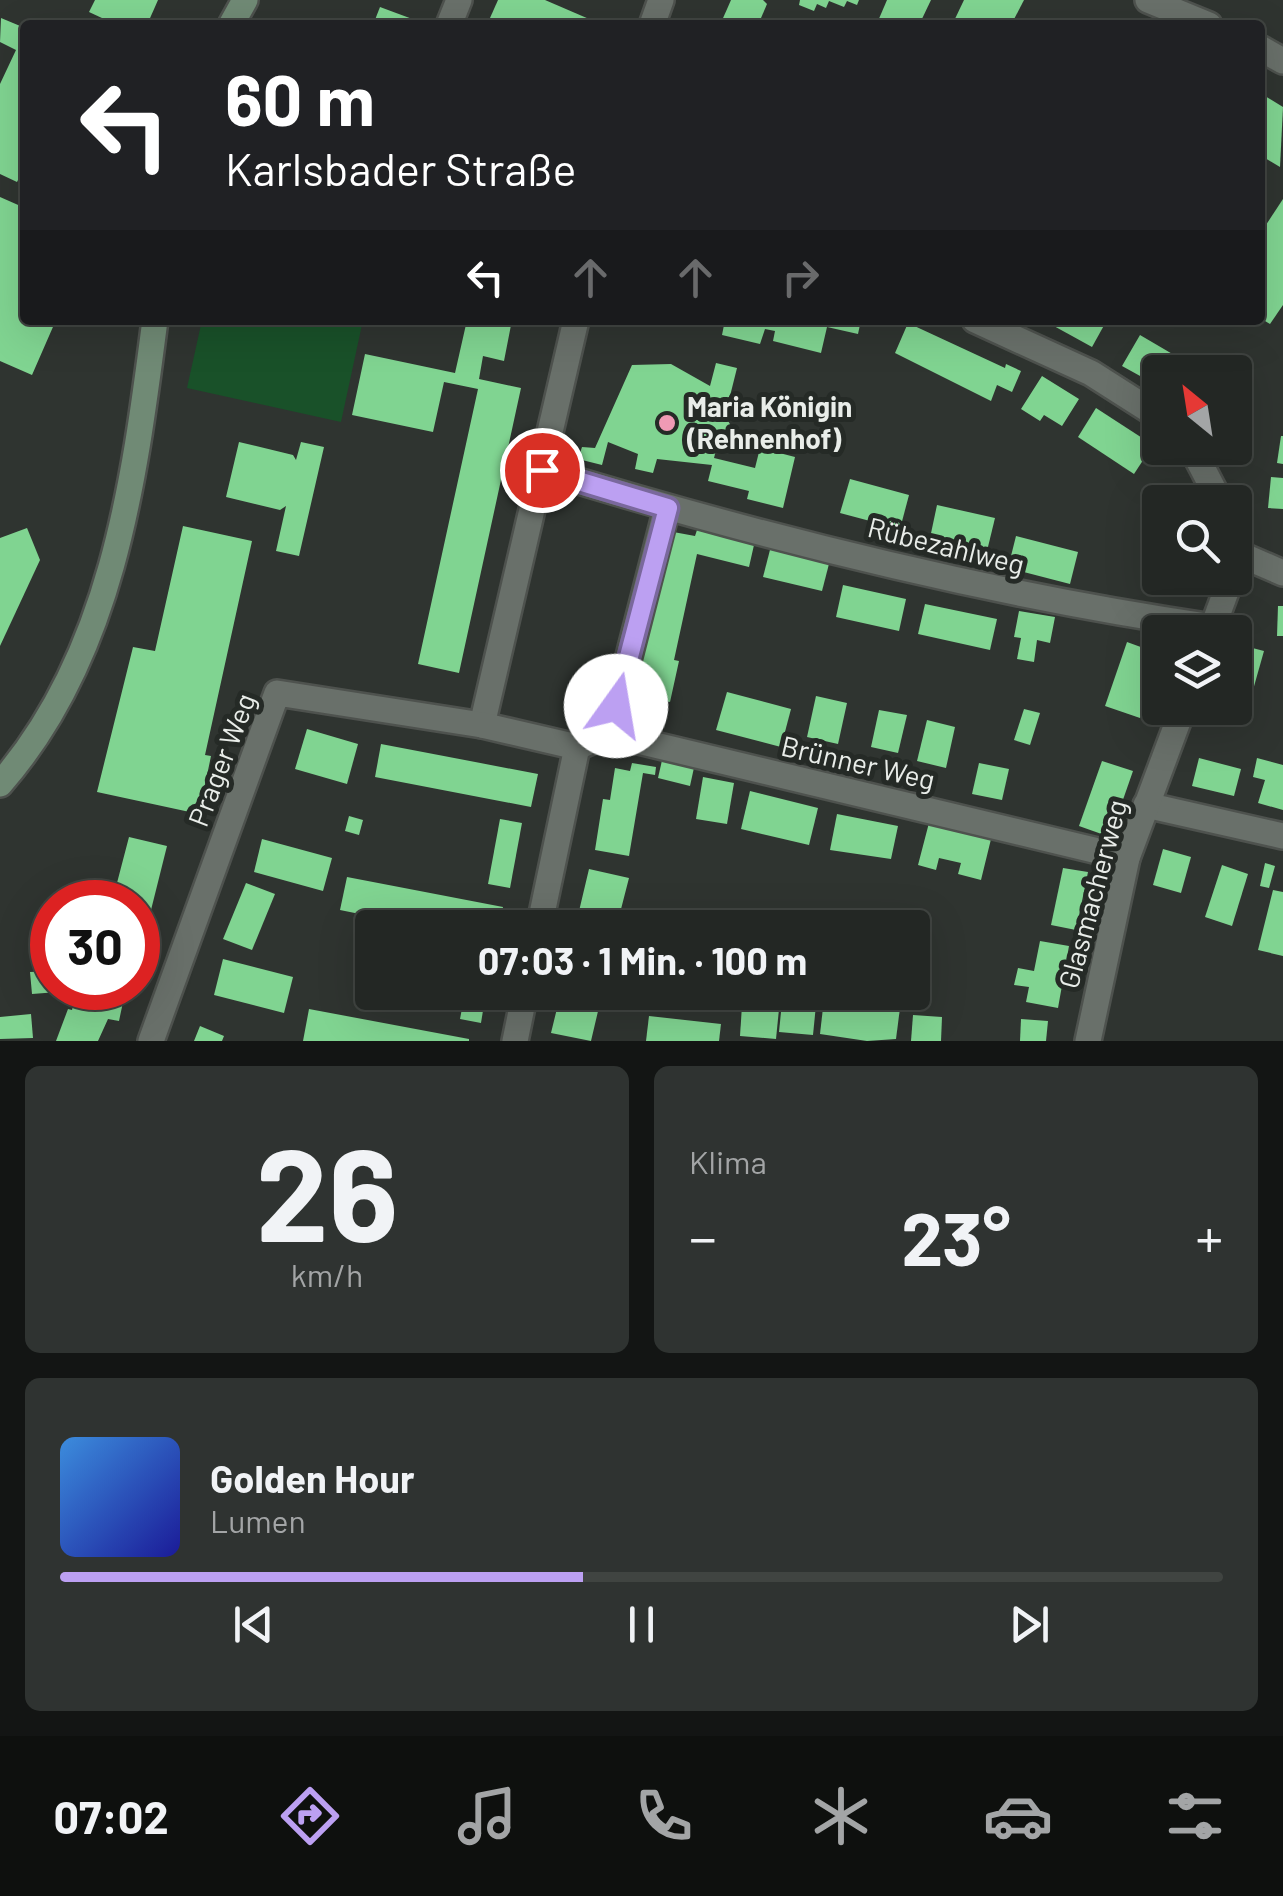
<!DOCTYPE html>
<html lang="de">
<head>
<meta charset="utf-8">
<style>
  body { margin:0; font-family:Barlow,sans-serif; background:#2f3331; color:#f1f3f6; height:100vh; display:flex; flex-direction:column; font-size:38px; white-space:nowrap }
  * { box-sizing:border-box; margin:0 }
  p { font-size:32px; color:#a3a5a6 }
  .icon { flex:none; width:55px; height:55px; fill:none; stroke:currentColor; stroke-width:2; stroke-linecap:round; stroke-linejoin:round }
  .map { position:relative; height:1041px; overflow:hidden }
  .sheet { display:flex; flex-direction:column; gap:25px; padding:25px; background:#131514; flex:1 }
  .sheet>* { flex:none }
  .banner { position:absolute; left:20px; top:20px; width:1245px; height:305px; border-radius:10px; box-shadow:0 10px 40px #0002,0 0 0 2px #404441; background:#202124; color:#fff; overflow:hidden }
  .needle { width:65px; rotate:330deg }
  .controls { position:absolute; left:1142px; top:355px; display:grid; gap:20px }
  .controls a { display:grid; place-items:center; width:110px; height:110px; border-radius:10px; background:#232724; box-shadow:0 10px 40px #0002,0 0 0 2px #404441; font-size:50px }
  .speed { position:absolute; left:30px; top:880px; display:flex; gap:20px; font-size:50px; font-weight:700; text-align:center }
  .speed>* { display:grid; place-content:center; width:130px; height:130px; border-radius:50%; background:#232724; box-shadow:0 10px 40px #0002,0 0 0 2px #404441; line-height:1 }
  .speed .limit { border:15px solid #d22; background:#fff; color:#111 }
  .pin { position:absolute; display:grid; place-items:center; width:85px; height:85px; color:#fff; margin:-42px; border:5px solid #fff; border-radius:50%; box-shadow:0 2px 10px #0007 }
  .me { position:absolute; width:110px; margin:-55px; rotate:13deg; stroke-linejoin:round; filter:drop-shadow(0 0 8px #0008) }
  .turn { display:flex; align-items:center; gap:35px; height:210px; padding:0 40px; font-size:45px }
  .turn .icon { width:130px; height:130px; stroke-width:2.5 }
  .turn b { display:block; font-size:70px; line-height:85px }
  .lanes { display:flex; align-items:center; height:95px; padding:0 40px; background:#0003; justify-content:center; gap:50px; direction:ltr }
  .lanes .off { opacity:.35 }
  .big { font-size:75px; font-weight:700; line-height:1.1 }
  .sheet .widget { flex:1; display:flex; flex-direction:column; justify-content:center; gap:15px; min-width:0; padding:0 35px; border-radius:15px; background:#2f3331 }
  .sheet .dial { align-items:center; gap:0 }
  .dial b { font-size:130px; line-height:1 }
  .song { display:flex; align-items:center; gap:30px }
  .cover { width:120px; height:120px; border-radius:15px; background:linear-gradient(135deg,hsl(210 70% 55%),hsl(240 70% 35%)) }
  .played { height:10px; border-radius:5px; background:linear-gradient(90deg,#bca0f2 45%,#404441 45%) }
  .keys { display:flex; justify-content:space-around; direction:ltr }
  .heat { display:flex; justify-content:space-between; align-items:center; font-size:55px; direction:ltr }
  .sheet .tiles { flex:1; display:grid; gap:25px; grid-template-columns:1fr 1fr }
  .widget:last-child { grid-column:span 2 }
  .trip { position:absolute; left:355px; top:910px; width:575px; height:100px; border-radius:10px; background:#232724; box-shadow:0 10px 40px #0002,0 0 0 2px #404441; font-weight:700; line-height:100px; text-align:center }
  .menu { display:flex; height:160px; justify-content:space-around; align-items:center; background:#0e100e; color:#a3a5a6 }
  .menu .icon { width:70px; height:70px }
  .menu .selected { color:#bca0f2 }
  .menu b { font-size:45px; color:#f1f3f6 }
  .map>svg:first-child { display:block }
  .green { fill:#195129 }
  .building { fill:#80d491 }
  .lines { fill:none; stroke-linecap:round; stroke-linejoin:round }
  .street-casing { stroke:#4e524e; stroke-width:30 }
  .secondary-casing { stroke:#4e524e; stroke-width:30 }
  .street { stroke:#69706a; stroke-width:25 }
  .secondary { stroke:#708a75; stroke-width:25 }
  .route-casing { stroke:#7a689d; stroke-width:25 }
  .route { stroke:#bca0f2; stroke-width:18 }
  .poi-dot { fill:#f09ab5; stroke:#252a26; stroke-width:4 }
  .labels { text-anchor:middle; stroke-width:10; stroke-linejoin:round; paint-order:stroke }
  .poi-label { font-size:28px; font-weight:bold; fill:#e9ede9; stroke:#252a26; text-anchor:start }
  .street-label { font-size:28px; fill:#e9ede9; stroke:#252a26 }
</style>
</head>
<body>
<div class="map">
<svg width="1283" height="1041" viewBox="0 0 1283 1041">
  <rect width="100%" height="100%" fill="#2f3430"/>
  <path class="green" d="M202 320H363L341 422 187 388Z"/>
  <g class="building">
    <path d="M95 0H158L147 25H117L89 12Z"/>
    <path d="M498 0H545L603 25H507L490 18Z"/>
    <path d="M731 0H763L767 4 758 25H720Z"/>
    <path d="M800 0H859L857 5 847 1 844 7 829 1 826 8 817 4 814 11 799 5Z"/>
    <path d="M887 0H931L920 23 883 25 878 21Z"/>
    <path d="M964 0H1024L1011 25H957L953 23Z"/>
    <path d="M380 7 415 20 413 25H373Z"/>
    <path d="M1 18 25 28V166L17 182 0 174V84L16 50 0 42Z"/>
    <path d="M1260 93 1283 107 1280 167 1260 155Z"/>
    <path d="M0 197 25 208V320H56L32 375 0 361Z"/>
    <path d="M1283 199V305L1270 324 1260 318V234Z"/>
    <path d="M467 320H512L504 361 483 356 479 379 521 388 459 673 418 664 478 389 444 382 433 432 352 415 365 354 455 373Z"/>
    <path d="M725 320H861L858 334 827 327 821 353 773 341 775 331 765 329 760 344 722 335Z"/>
    <path d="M1043 320H1107L1092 347Z"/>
    <path d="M908 323 1005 368 1006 364 1021 371 1012 392 997 385 991 401 895 353Z"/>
    <path d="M1140 335 1169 352 1203 372H1160V388L1151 382 1122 366Z"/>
    <path d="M716 363 737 368 725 416 733 429 719 438 714 458 755 468 760 448 795 457 783 508 747 499 749 491 708 481 712 465 657 459 653 473 635 469 638 454 608 442 602 465 578 459 582 447 595 448 632 365 671 364 710 386Z"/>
    <path d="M1042 376 1079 399 1062 426 1044 415 1040 421 1021 409Z"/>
    <path d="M1235 405 1246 410 1235 435Z"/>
    <path d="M1096 408 1153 445 1134 474 1078 437Z"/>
    <path d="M1281 436H1283V464L1277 463Z"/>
    <path d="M239 442 293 455 296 460 301 442 324 447 299 556 276 551 286 506 280 510 226 497Z"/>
    <path d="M1271 477 1283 478V509L1268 508Z"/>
    <path d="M850 479 909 495 900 529 840 513Z"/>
    <path d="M937 505 995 518 987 551 930 538Z"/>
    <path d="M1147 521 1160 522V552L1155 551 1156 540 1146 539Z"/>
    <path d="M183 526 252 541 205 755 211 756 199 814 97 792 133 647 155 651Z"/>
    <path d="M27 528 40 560 0 646V538Z"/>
    <path d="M697 530 754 545 749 567 697 554 674 660 679 661 670 702 632 693 668 531 695 536Z"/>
    <path d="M1016 536 1078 552 1070 584 1008 568Z"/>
    <path d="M771 546 830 560 822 591 763 577Z"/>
    <path d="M1163 578H1198V591L1162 589Z"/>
    <path d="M843 585 906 599 899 631 836 617Z"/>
    <path d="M925 604 997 619 990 650 918 634Z"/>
    <path d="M1278 606H1283V636H1277Z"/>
    <path d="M1019 611 1055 617 1050 643 1037 640 1034 662 1017 659 1021 638 1014 637Z"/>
    <path d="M1127 642 1160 654 1140 718 1105 706Z"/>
    <path d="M1237 644 1264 651 1249 704 1235 700Z"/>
    <path d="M727 692 791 709 781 747 716 730Z"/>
    <path d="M816 696 847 703 838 744 807 737Z"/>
    <path d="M1024 709 1040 713 1030 745 1014 740Z"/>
    <path d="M879 710 907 715 898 753 871 747Z"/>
    <path d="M927 720 955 727 946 768 917 761Z"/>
    <path d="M307 729 358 744 347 784 295 769Z"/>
    <path d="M381 744 538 774 531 807 375 777Z"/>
    <path d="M663 756 695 763 690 786 658 778Z"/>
    <path d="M1199 758 1241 769 1234 796 1192 786Z"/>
    <path d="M1257 758 1283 765V810L1258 803 1265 780 1253 777Z"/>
    <path d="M1102 761 1133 771 1110 837 1079 826Z"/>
    <path d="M632 763 656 767 655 775 643 773 629 856 595 850 603 799 610 800 615 768 630 771Z"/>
    <path d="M979 763 1009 769 1002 800 972 794Z"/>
    <path d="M703 777 734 783 727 824 696 819Z"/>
    <path d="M750 791 818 808 809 845 741 829Z"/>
    <path d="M837 814 898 826 891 859 830 850Z"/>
    <path d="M349 816 363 820 359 835 345 831Z"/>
    <path d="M500 819 522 823 510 888 488 884Z"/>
    <path d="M930 819 992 835 981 880 958 874 961 863 939 858 936 870 918 865Z"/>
    <path d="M129 837 167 846 145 934 138 932V902H112Z"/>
    <path d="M262 839 332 858 323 891 254 872Z"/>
    <path d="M1163 849 1191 857 1181 893 1153 885Z"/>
    <path d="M1265 863 1275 866 1269 888 1260 886Z"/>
    <path d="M1222 865 1248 874 1232 926 1205 917Z"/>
    <path d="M1063 868 1088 872 1076 930 1051 925Z"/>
    <path d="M589 869 629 878 620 913 626 915 623 928H575Z"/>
    <path d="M347 877 503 907 499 928H429L340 910Z"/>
    <path d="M246 883 275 894 252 950 223 939Z"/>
    <path d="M1273 890 1283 892V956L1258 950Z"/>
    <path d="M1040 941 1069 946 1058 1008 1026 1002 1029 987 1014 985 1018 968 1034 971Z"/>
    <path d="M223 959 293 977 284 1013 214 995Z"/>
    <path d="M52 971V988L58 992 32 994 30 972Z"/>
    <path d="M77 988H126L119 1021 108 1019 98 1041H56L68 1009 72 1010Z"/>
    <path d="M465 992H486L481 1023 460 1019Z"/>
    <path d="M561 992 608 994 604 1008 599 1007 591 1041 551 1033Z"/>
    <path d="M783 992 817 995 813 1035 779 1032Z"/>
    <path d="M824 999 900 1008 896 1039 867 1041 820 1034Z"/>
    <path d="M742 1006 779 1009 776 1039 740 1036Z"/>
    <path d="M309 1009 469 1039V1041H303Z"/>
    <path d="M31 1014 33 1038 0 1039V1017Z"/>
    <path d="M913 1015 942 1017 941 1041H911Z"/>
    <path d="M649 1016 721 1024 719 1041H646Z"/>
    <path d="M1021 1019 1048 1021 1046 1041H1020Z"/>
    <path d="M200 1026 224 1036 222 1041H194Z"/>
  </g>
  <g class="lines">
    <defs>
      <g id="street">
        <path d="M1148 0 1209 25"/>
        <path d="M449 25 459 0"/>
        <path d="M652 25 661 0"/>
        <path d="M1260 48 1283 61"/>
        <path d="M975 320 1091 373 1160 417"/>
        <path d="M1192 448 1220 502"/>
        <path d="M542 470C761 537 986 594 1213 627"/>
        <path d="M1239 554 1283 573"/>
        <path d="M1211 632 1231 578"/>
        <path d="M482 725 576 320"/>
        <path d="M609 734 667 508"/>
        <path d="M577 747 609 734 1127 858"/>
        <path d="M1146 805 1283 836"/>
        <path d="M151 1041 277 693 482 725 577 747 539 928"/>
        <path d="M515 1041 525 992"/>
        <path d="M1088 1041 1127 858 1183 708"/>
      </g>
      <g id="secondary">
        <path d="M231 25 245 0"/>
        <path d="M0 784C112 656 134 483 155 320"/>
      </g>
    </defs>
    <use href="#street" class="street-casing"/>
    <use href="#secondary" class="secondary-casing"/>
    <use href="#street" class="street"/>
    <use href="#secondary" class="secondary"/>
  </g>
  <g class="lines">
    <defs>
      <path id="route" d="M542 470 668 508 616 706"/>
    </defs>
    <use href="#route" class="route-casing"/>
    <use href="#route" class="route"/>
  </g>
  <circle class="poi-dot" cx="667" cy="423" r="10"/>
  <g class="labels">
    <g class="poi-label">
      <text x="687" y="417">Maria Königin<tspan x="687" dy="32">(Rehnenhof)</tspan></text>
    </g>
    <g class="street-label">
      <text transform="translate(946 546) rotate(14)" y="10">Rübezahlweg</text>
      <text transform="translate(222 760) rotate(-69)" y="10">Prager Weg</text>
      <text transform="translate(858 763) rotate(13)" y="10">Brünner Weg</text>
      <text transform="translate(1093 894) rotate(-75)" y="10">Glasmacherweg</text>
    </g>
  </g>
</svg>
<div class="controls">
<a><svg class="needle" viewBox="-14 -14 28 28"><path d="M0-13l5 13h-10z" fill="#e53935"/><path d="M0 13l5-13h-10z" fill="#a3a5a6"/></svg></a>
<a><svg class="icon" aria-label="search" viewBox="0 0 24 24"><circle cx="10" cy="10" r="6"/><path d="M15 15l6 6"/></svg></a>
<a><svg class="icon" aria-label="layers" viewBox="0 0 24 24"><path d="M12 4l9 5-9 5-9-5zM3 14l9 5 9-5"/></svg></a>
</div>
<div class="speed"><div class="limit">30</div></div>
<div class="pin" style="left:542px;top:470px;background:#d93025"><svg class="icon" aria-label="arrive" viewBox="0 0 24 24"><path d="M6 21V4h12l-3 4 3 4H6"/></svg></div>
<svg class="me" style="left:616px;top:706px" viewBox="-20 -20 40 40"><circle r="19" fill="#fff"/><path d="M0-13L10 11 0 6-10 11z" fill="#bca0f2"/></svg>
<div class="trip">07:03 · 1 Min. · 100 m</div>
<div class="banner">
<div class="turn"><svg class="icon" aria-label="left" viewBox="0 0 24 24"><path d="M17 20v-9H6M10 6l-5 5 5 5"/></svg><div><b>60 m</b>Karlsbader Straße</div></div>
<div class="lanes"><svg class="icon" aria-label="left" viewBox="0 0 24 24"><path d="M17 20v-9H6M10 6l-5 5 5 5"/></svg><svg class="icon off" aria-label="ahead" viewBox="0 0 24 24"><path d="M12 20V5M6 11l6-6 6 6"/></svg><svg class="icon off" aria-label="ahead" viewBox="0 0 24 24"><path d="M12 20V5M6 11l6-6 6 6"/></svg><svg class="icon off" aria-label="right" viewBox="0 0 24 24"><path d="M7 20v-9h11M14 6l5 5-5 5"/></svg></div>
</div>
</div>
<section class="sheet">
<div class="tiles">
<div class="widget dial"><b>26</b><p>km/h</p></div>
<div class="widget"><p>Klima</p>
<div class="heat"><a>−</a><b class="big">23°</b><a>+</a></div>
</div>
<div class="widget">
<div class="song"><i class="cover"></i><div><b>Golden Hour</b><p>Lumen</p></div></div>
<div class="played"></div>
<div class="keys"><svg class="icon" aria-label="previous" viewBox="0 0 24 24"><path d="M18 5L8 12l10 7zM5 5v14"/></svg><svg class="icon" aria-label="pause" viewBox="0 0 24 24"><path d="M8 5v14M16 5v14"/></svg><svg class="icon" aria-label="next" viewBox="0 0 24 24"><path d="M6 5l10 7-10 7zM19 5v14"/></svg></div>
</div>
</div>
</section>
<nav class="menu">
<b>07:02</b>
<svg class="icon selected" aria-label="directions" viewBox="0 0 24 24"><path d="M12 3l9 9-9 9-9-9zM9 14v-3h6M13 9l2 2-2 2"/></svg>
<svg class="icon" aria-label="music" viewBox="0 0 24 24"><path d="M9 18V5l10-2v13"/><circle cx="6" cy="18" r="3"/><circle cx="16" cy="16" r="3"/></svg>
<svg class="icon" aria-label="phone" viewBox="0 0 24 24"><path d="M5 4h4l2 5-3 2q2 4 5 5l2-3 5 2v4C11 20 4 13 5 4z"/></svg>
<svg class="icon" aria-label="climate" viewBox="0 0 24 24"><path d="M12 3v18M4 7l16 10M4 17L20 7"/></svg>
<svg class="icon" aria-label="car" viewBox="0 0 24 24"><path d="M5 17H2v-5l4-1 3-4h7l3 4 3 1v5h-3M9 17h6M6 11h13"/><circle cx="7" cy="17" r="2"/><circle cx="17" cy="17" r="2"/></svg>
<svg class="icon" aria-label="filters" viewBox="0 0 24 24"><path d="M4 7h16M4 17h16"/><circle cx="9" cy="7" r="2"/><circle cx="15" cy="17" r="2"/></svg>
</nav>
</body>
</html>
